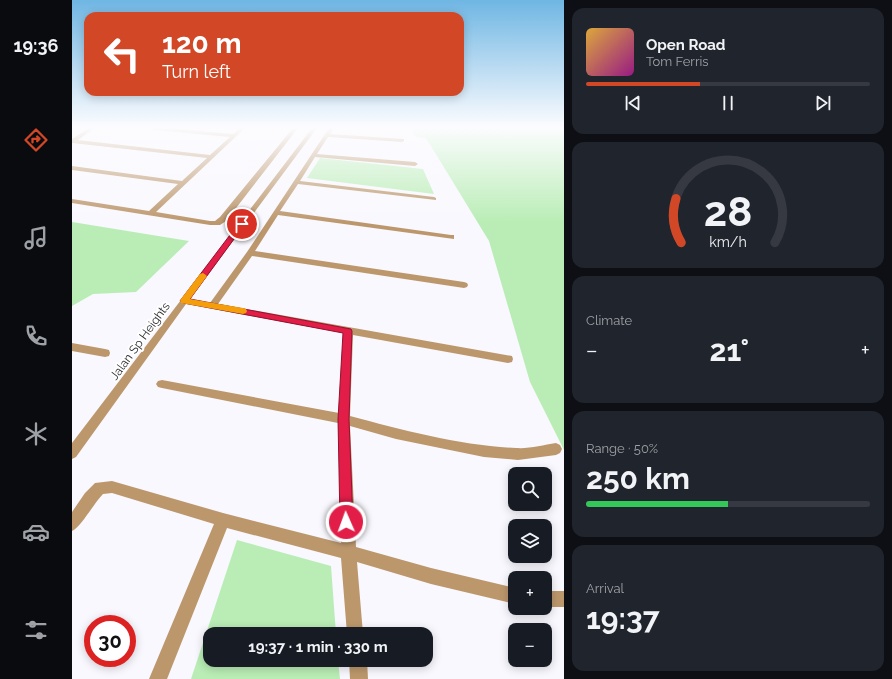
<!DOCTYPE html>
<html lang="en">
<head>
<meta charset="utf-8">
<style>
  body { margin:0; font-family:Raleway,sans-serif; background:#20242c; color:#f1f3f6; height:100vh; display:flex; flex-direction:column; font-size:15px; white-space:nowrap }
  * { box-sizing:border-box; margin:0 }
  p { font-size:13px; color:#9ea1a6 }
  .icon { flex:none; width:22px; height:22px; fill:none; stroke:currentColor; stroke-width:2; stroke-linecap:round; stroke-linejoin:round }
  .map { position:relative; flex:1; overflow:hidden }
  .side { display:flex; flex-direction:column; gap:8px; padding:8px; background:#0d0f14; width:328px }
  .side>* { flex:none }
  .guide { position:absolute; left:12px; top:12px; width:380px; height:84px; border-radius:12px; box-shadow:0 2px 10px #0003; background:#d24826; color:#fff; overflow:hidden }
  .buttons { position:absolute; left:436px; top:467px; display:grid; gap:8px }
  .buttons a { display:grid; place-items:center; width:44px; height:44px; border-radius:8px; background:#171b24; box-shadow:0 2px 10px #0003; font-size:20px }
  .speed { position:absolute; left:12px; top:615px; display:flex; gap:8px; font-size:20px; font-weight:700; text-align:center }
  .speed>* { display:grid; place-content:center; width:52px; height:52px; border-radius:50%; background:#171b24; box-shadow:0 2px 10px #0003; line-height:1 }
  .speed .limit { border:6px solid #d22; background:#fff; color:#111 }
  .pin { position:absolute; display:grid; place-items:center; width:34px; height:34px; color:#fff; margin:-17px; border:2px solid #fff; border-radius:50%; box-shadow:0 1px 4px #0007 }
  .me { position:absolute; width:44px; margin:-22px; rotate:358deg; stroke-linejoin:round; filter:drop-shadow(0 0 3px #0008) }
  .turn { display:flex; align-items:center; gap:14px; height:84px; padding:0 12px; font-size:18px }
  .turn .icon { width:52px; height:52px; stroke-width:2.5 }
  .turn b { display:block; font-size:28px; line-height:34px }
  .big { font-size:30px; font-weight:700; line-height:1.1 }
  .side .widget { flex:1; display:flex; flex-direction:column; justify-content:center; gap:6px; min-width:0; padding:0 14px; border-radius:12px; background:#20242c }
  .side .dial { align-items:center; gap:0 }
  .dial svg { height:104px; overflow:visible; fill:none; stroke:#363941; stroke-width:7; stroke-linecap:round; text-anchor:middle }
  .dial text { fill:#f1f3f6; stroke:none }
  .song { display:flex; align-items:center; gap:12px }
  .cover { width:48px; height:48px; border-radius:6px; background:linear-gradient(135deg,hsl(40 70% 55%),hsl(310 70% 35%)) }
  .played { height:4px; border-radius:2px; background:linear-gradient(90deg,#d24826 40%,#363941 40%) }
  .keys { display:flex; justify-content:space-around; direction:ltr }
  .heat { display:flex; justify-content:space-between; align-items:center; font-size:22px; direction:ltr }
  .charge { height:6px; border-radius:3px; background:linear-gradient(90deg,#34c759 50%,#363941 0) }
  .trip { position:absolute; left:131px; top:627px; width:230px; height:40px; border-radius:12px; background:#171b24; box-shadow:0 2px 10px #0003; font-weight:700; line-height:40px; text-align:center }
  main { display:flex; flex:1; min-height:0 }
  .tab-bar { display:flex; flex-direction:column; width:72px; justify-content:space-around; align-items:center; background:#090b0e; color:#9ea1a6 }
  .tab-bar .icon { width:28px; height:28px }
  .tab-bar .current { color:#d24826 }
  .tab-bar b { font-size:18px; color:#f1f3f6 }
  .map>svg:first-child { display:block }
  .green { fill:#b9edb5 }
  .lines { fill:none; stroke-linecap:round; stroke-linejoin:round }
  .minor { fill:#bc976c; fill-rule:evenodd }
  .route { fill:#e11d48; stroke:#92132f }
  .slow { fill:#f59e0b }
  .labels { text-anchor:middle; stroke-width:4; stroke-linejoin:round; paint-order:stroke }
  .street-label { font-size:12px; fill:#303033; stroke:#fff }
</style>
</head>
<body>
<main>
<nav class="tab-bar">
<b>19:36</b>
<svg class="icon current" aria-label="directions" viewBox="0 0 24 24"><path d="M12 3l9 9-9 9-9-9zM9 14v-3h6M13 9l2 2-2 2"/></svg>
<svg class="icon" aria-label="music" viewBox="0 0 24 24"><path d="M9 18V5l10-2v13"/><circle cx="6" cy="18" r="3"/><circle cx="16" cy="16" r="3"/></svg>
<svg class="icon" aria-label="phone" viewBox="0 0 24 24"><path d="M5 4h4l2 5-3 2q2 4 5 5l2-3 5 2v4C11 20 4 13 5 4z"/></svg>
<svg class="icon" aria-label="climate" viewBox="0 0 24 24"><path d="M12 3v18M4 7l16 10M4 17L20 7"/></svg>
<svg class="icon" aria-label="car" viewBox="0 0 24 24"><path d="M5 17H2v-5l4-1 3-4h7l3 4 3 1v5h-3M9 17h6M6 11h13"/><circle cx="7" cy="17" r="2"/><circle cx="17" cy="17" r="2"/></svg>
<svg class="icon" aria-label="filters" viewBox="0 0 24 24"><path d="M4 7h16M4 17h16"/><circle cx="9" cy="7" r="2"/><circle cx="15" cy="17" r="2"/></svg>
</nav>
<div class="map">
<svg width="492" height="679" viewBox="0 0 492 679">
  <rect width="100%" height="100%" fill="#f8f8fe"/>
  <g class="green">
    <path d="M338 128H492V450L458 382 417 241 354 138 344 137Z"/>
    <path d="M248 158 351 169 362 194 235 178Z"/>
    <path d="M0 222 117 241 64 292 21 294 0 306Z"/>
    <path d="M165 540 259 566 264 634H138V660H266L268 679H119Z"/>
  </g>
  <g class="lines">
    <g class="minor">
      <path d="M17 128H23L6 140 138 155 158 137 82 130 79 128H94L161 134 168 128H173L84 212 138 221H143L148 217 221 128H226L154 221 148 225H138L0 203V199L77 211 106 184 0 170V166L110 181 135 158 0 143V139Z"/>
      <path d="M240 128H245L118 299 138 303 175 252 257 128H262L258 134 332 139V141L330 142 256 137 245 154 343 162 346 164 343 166 243 157 228 181 362 197 364 198V200L226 184 208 211 379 235H382V239L206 215 183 251 392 282 395 283 396 285 395 287 392 288 180 256 146 304 440 356 441 359 440 362 436 363 281 335 278 416C330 430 391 446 444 448 457 449 471 445 484 443L488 445 490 449 488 453 484 455 446 460 412 457 324 439 278 426 284 547 359 568 443 588V604L359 584 285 562 291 634H275L269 558 155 528 95 679H77L142 524 40 493 31 494C22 503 9 527 0 531V512L13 493 23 483 40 481 151 513 269 543 266 423 90 388 86 387 84 384 86 381 90 380 267 413 271 333 114 304 4 457 0 459V443Z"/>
      <path d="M0 343 33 349 37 350 38 353 37 356 33 357 0 351Z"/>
      <rect x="473" y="591" width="19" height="16"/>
      <path d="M277 660H295L296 679H278Z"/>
    </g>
  </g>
  <linearGradient id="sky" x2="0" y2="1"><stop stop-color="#6fb6e3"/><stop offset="0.57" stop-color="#fcfcff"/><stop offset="1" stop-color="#fcfcff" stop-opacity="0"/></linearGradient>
  <rect width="492" height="223" fill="url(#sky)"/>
  <path class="route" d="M170 222 173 224 118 299 279 329 280 331 277 419 281 522 279 527 274 529 270 527 268 522 266 419 271 333 112 303 108 301 167 223Z"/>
  <path class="slow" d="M131 273 135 276 118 299 171 308 174 309 175 311 174 313 171 314 109 303 108 301 109 299 128 274Z"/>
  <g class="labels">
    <g class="street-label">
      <text transform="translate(68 341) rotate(-54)" y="4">Jalan Sp Heights</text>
    </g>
  </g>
</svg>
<div class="buttons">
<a><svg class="icon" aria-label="search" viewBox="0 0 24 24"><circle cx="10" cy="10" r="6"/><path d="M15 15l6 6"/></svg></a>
<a><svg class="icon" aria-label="layers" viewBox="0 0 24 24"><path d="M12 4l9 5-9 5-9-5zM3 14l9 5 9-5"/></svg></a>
<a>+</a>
<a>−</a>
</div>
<div class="speed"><div class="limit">30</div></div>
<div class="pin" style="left:170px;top:224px;background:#d93025"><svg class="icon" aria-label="arrive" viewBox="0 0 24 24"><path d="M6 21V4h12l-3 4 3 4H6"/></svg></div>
<svg class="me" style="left:274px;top:522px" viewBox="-20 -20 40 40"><circle r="17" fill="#e11d48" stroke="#fff" stroke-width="3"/><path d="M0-11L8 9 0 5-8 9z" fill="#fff"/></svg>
<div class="trip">19:37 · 1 min · 330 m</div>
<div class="guide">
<div class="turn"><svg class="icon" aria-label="left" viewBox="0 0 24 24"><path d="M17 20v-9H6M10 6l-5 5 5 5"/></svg><div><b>120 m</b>Turn left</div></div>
</div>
</div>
<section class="side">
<div class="widget">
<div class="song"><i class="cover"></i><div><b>Open Road</b><p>Tom Ferris</p></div></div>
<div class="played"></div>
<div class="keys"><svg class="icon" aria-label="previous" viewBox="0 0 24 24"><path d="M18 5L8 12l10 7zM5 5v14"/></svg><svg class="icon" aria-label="pause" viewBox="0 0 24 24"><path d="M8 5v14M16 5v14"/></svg><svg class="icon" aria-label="next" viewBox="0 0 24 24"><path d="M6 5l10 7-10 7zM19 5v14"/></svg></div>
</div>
<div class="widget dial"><svg viewBox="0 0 100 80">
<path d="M14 69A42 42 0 1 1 86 69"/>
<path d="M14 69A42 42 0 0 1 10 35" stroke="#d24826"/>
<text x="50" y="56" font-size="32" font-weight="700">28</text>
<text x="50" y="72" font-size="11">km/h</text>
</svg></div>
<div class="widget"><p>Climate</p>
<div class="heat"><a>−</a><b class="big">21°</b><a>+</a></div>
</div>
<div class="widget"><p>Range · 50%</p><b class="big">250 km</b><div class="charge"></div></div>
<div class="widget"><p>Arrival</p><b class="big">19:37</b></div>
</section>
</main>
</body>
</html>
